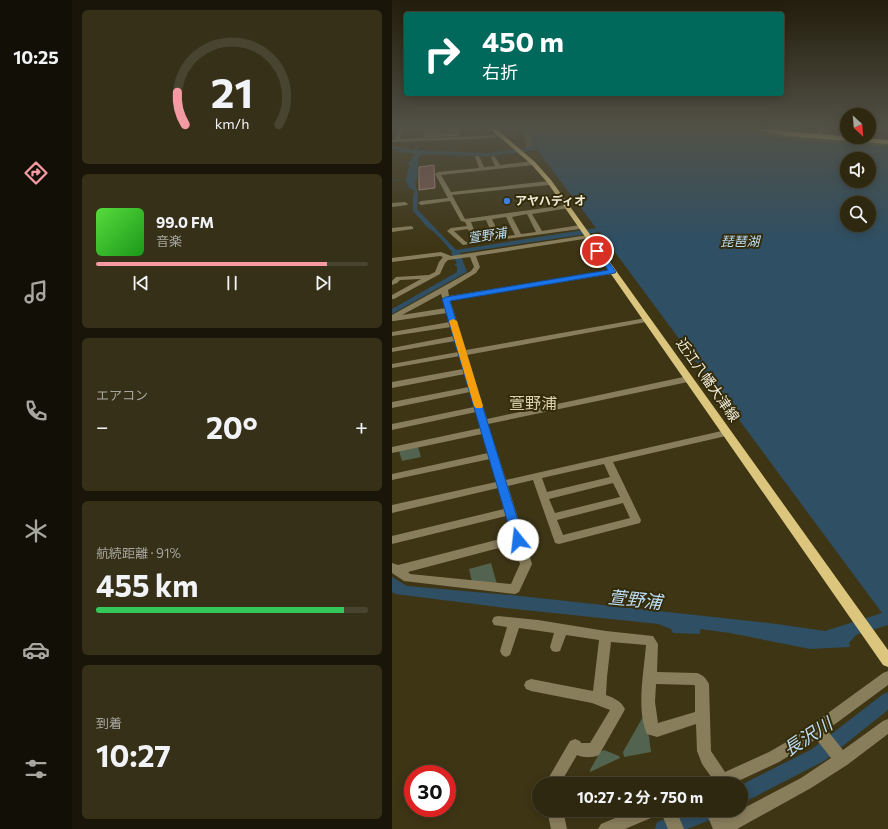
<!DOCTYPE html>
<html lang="ja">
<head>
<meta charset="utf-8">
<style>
  body { margin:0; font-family:Commissioner,"Noto Sans JP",sans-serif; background:#363019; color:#f1f3f6; height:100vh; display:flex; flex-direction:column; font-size:15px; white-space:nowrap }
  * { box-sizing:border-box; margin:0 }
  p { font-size:13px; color:#a7a69f }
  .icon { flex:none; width:22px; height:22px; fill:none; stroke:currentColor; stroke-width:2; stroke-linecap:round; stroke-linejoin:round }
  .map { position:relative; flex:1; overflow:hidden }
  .sheet { display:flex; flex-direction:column; gap:10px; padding:10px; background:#191609; width:320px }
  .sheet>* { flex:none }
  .hud { position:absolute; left:12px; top:12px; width:380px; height:84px; border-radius:4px; box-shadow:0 2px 10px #0003,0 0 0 1px #494430; background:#00695c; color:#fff; overflow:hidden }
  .needle { width:26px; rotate:154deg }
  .buttons { position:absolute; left:448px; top:108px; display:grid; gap:8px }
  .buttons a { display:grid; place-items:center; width:36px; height:36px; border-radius:50%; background:#2e2810; box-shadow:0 2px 10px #0003,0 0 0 1px #494430; font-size:20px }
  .speed { position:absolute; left:12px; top:765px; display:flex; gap:8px; font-size:20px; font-weight:700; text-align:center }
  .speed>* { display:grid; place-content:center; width:52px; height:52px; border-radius:50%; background:#2e2810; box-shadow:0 2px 10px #0003,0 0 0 1px #494430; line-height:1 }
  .speed .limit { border:6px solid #d22; background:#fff; color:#111 }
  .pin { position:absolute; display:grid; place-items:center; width:34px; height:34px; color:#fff; margin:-17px; border:2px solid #fff; border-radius:50%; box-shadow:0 1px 4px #0007 }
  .me { position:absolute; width:44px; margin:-22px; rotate:344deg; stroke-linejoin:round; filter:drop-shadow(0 0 3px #0008) }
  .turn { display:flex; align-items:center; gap:14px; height:84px; padding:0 12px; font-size:18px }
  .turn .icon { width:52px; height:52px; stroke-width:2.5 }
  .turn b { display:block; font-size:28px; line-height:34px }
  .big { font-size:30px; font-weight:700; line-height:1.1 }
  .sheet .card { flex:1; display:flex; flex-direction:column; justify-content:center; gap:6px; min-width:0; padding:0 14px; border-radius:6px; background:#363019 }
  .sheet .dial { align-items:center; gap:0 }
  .dial svg { height:104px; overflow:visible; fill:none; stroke:#494430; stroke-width:7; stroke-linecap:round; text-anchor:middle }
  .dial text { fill:#f1f3f6; stroke:none }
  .song { display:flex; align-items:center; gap:12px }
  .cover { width:48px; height:48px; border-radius:6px; background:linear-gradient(135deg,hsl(110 70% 55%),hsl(120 70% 35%)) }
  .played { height:4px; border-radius:2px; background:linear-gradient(90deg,#f49aa2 85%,#494430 85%) }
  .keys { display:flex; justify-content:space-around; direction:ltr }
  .heat { display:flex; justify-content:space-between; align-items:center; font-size:22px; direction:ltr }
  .charge { height:6px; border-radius:3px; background:linear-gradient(90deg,#34c759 91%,#494430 0) }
  .trip { position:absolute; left:140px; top:777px; width:216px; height:40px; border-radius:20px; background:#2e2810; box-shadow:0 2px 10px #0003,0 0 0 1px #494430; font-weight:700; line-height:40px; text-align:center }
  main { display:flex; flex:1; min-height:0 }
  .tabs { display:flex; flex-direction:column; width:72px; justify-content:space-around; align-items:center; background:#121006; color:#a7a69f }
  .tabs .icon { width:28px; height:28px }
  .tabs .selected { color:#f49aa2 }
  .tabs b { font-size:18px; color:#f1f3f6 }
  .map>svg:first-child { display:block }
  .education { fill:#4b373b }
  .green { fill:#52634f }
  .water { fill:#2e4f64; fill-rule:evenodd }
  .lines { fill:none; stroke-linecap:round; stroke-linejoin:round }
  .stream-far1 { stroke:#2e4f64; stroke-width:1 }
  .stream { stroke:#2e4f64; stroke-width:1.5 }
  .river { fill:#2e4f64; fill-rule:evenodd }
  .building { fill:#805c55; stroke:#bd958e }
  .minor { fill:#897e5c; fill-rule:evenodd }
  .major { fill:#dcc67d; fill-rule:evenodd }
  .route { fill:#1a73e8; stroke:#114b97 }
  .slow { fill:#f59e0b }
  .shop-dot { fill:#3f7fe0; stroke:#332b0a; stroke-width:1.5 }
  .labels { text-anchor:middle; stroke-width:4; stroke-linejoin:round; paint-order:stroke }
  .far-poi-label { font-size:12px; font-weight:bold; fill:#f1ecda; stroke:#332b0a; text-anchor:start }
  .far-water-label { font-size:13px; font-style:italic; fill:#bcdef7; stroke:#332b0a }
  .street-label { font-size:14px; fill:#f1ecda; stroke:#332b0a }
  .quarter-label { font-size:16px; fill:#dcd2ae; stroke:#332b0a }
  .near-water-label { font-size:18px; font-style:italic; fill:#bcdef7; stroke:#332b0a }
</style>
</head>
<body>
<main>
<nav class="tabs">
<b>10:25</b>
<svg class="icon selected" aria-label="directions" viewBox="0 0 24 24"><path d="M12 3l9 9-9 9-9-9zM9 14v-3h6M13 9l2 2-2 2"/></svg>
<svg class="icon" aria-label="music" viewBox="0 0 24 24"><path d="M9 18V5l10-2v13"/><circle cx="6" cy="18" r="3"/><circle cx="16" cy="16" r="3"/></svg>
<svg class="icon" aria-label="phone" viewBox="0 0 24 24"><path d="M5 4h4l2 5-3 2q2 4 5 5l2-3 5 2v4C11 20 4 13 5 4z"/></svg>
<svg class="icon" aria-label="climate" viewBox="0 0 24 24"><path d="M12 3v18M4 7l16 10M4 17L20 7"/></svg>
<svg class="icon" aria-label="car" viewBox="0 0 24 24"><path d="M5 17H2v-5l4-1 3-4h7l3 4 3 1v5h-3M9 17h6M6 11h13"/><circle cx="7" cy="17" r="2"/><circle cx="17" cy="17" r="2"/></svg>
<svg class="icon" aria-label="filters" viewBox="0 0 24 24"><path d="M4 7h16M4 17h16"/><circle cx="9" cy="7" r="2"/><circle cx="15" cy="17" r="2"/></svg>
</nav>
<section class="sheet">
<div class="card dial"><svg viewBox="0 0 100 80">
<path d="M14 69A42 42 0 1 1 86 69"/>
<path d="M14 69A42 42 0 0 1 8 44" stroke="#f49aa2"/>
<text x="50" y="56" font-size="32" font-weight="700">21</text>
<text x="50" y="72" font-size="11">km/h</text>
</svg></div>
<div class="card">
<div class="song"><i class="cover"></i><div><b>99.0 FM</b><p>音楽</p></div></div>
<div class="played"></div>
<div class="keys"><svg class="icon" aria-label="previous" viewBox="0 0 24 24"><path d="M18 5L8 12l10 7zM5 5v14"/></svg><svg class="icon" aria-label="pause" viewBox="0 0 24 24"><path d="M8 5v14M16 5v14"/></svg><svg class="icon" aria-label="next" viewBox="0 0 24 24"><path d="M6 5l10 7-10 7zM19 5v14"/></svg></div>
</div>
<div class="card"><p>エアコン</p>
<div class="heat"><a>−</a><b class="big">20°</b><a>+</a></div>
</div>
<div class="card"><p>航続距離 · 91%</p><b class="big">455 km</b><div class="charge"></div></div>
<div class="card"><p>到着</p><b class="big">10:27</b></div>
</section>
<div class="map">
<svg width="496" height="829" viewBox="0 0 496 829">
  <rect width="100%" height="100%" fill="#3e3515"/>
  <path class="education" d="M433 128H455V137H477V128H496V140L432 135 430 134Z"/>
  <g class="green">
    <path d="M138 128 141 147 133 149 134 147 132 129Z"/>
    <path d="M329 128H352L394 135 496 143V147L392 139Z"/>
    <path d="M26 447 29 457 10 461 7 451Z"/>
    <path d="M99 563 105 584 80 582 77 569Z"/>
    <path d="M254 714 259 752 232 757 231 752 252 715Z"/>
    <path d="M212 750 227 756 228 758 198 772V770L208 752Z"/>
  </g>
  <path class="water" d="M138 128H328L392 139 496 147V625L464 635 457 643 458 647 418 649 338 633 308 629V634L281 633 279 629 266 624 114 608 3 594 0 592V577L15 586 119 595 385 624 433 631 490 613 208 232 68 253 75 272 73 273 0 314V309L65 272V266L62 265 65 263 59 254 60 252 43 232 36 228 21 211V196L23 191 17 188 14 180H10L14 179 16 170 18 166 16 163 11 162H18L22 154 21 153 0 152 10 150 0 148V146L23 150V147H18L39 146 26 147V150L95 153 141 147ZM145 150 204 228 64 250 25 209 26 195 23 182 25 180 26 158 30 155 97 156ZM455 159H477V181H455ZM455 203H477V225H455Z"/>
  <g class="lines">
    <path class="stream-far1" d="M0 181 6 180"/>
    <path class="stream" d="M40 229 47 236"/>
    <g class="river">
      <path d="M496 692V710L432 761 349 804V785L420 749 490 695Z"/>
      <path d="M296 810H328L326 817 295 829H263L265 822Z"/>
    </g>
  </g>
  <g class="building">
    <path d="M35 128H69L67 135 32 137Z"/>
    <path d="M42 165 43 188 27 190V167Z"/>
  </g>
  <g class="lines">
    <g class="minor">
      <path d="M7 128H11L8 139 108 135 110 136 85 139 0 142V140L3 139Z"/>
      <path d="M427 128H432L428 137H424Z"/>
      <path d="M83 156H87L92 167 103 166 99 157 101 156 103 157 108 165 141 161 144 163 141 165 49 175 59 192 157 181 160 183 157 185 60 195 73 219 175 205 177 206V208L140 214 150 231 188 225 191 227 188 229 71 245 55 231 59 228 75 226 73 222 69 221 58 201 29 205 26 203 29 201 56 198 43 174 46 172 87 168ZM135 214 144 232 129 234 120 217ZM114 217 123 235 108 237 100 219ZM94 220 102 238 86 240 79 222ZM76 229 80 241 74 242 62 231Z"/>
      <path d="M13 202 16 204 15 205 0 207V203Z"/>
      <path d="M19 226 21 227V229L0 232V228Z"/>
      <path d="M196 235 199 237 198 238 84 256 88 267 84 273 56 290 57 296 220 270 223 272 220 274 58 300 74 350 254 318 258 320 254 322 75 355 95 419 296 376 300 379 296 382 96 424 114 480 334 430 339 433 334 436 221 462 249 520 248 523 167 544 163 543 162 540 141 480 116 486 140 564 127 592 123 594 12 581 0 573V563L6 565 120 536 114 516 0 544V536L112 509 106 488 0 513V505L104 482 98 459 0 480V474L96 453 90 434 0 453V447L89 428 84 412 0 430V424L82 407 78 392 0 408V402L77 387 73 374 0 388V382L71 369 68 356 0 368V364L66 352 63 341 0 352V348L62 336 59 327 0 336V332L58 322 55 313 2 321H0V315L79 271 82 267 78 257 56 260 53 263 48 274 2 299H0V295L29 279 8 280 5 283 0 285V281L4 277 37 275 43 272 47 262 51 257 48 256 0 262V258L49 252 59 256ZM49 294 54 308 10 315ZM212 464 218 477 155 492 150 478ZM221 483 228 497 163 513 157 499ZM231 503 238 518 171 535 165 520ZM122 544 128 564 119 584 18 574 16 572Z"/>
      <path d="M106 616 146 620 214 631 261 636 266 644 265 672 305 673C311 675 314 678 317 684L319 751 333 772 377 752 403 737 491 673 496 671V685L435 730 451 750 491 721 496 719V734L455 765 419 788 345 829H321L313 810H329L333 818 409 778 439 758 424 739 387 762 340 784H317L320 778 310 764 305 751 304 724 265 737 255 734C244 709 252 672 254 645L219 642 215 677 214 695C222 698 229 701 233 709L231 713 207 755C200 758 192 758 185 755L168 784H153L178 741 183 739 188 741 189 743H198L218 710 200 703 139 691 134 689 132 685 134 681 139 679 201 691 207 640 174 635 168 651 164 652 160 651 158 647 162 633 127 628 118 655 114 657 110 655 108 651 115 627 102 625 100 621 102 617ZM264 684 302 685 303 686V712L266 723 263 702Z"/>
      <path d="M155 810H171L175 829H159Z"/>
      <path d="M242 810H284L292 829H276L268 810 266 815 233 829H206L209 824Z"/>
    </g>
    <g class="major">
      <path d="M97 128H103L143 162 159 180 496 650V667L491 665 155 182 139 164Z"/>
      <path d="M358 128 496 140V144L395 136Z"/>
    </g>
  </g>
  <linearGradient id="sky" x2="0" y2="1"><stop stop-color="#221d0c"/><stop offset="0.52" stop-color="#525146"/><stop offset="1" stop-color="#525146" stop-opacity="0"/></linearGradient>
  <rect width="496" height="245" fill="url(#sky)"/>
  <path class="route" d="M203 250H208L224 272 223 273 58 301 132 540 130 542 126 544 123 542 121 540 50 299 54 297 216 270 202 251Z"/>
  <path class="slow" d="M61 319 65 321 91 406 90 408H84L82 406 57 321Z"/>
  <circle class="shop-dot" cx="115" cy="201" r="4"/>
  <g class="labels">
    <g class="far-poi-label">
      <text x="123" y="205">アヤハディオ</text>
    </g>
    <g class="far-water-label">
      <text transform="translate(95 235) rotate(-9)" y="5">萱野浦</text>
      <text x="348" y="246">琵琶湖</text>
    </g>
    <g class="street-label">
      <text transform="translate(316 380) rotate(55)" y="5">近江八幡大津線</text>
    </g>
    <g class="quarter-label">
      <text x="141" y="409">萱野浦</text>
    </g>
    <g class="near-water-label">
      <text transform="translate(243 600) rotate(6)" y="6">萱野浦</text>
      <text transform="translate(416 737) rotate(-33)" y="6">長沢川</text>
    </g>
  </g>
</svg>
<div class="buttons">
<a><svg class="needle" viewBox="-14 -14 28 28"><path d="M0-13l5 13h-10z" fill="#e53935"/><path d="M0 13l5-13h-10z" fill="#a7a69f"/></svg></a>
<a><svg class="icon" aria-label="sound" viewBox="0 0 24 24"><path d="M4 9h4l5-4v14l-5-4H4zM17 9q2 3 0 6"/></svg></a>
<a><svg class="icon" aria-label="search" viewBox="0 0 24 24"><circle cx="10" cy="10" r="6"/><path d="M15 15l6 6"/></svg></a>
</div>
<div class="speed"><div class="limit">30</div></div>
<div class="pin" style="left:205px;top:251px;background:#d93025"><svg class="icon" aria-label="arrive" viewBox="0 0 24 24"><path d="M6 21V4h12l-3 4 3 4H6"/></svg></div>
<svg class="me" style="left:126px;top:540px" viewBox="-20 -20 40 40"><circle r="19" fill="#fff"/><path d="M0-13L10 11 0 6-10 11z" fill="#1a73e8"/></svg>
<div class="trip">10:27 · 2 分 · 750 m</div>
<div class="hud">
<div class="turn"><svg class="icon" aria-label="right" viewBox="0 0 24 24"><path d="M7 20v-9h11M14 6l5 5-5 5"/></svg><div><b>450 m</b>右折</div></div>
</div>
</div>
</main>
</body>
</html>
